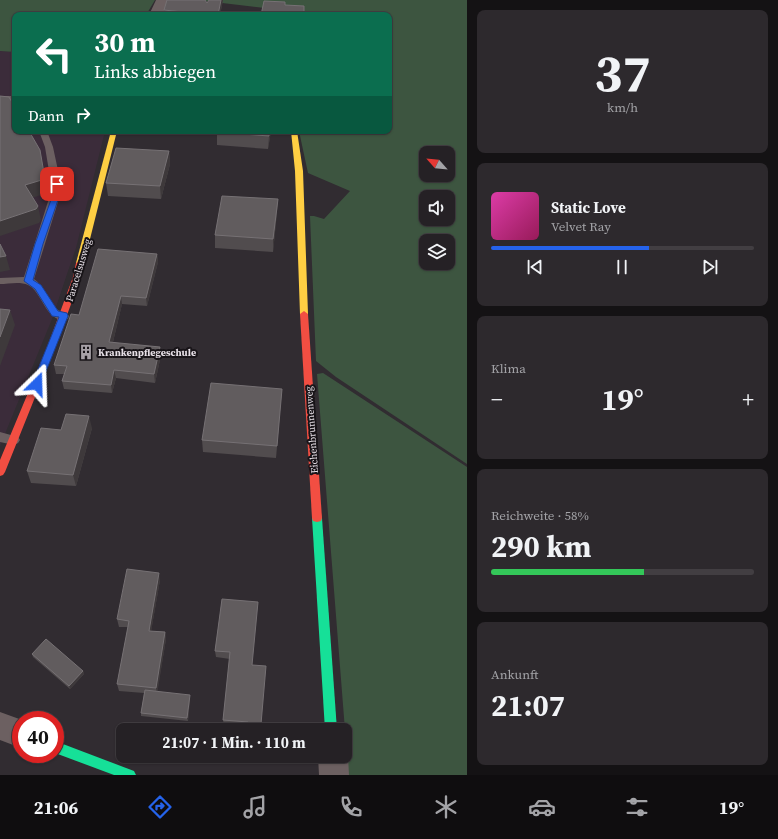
<!DOCTYPE html>
<html lang="de">
<head>
<meta charset="utf-8">
<style>
  body { margin:0; font-family:"Source Serif 4",serif; background:#2d292d; color:#f1f3f6; height:100vh; display:flex; flex-direction:column; font-size:15px; white-space:nowrap }
  * { box-sizing:border-box; margin:0 }
  p { font-size:13px; color:#a3a3a7 }
  .icon { flex:none; width:22px; height:22px; fill:none; stroke:currentColor; stroke-width:2; stroke-linecap:round; stroke-linejoin:round }
  .map { position:relative; flex:1; overflow:hidden }
  .sheet { display:flex; flex-direction:column; gap:10px; padding:10px; background:#141214; width:311px }
  .sheet>* { flex:none }
  .banner { position:absolute; left:12px; top:12px; width:380px; height:122px; border-radius:8px; box-shadow:0 1px 3px #0004,0 0 0 1px #423e42; background:#0b6e4f; color:#fff; overflow:hidden }
  .needle { width:26px; rotate:297deg }
  .buttons { position:absolute; left:419px; top:146px; display:grid; gap:8px }
  .buttons a { display:grid; place-items:center; width:36px; height:36px; border-radius:8px; background:#252125; box-shadow:0 1px 3px #0004,0 0 0 1px #423e42; font-size:20px }
  .speed { position:absolute; left:12px; top:711px; display:flex; gap:8px; font-size:20px; font-weight:700; text-align:center }
  .speed>* { display:grid; place-content:center; width:52px; height:52px; border-radius:50%; background:#252125; box-shadow:0 1px 3px #0004,0 0 0 1px #423e42; line-height:1 }
  .speed .limit { border:6px solid #d22; background:#fff; color:#111 }
  .pin { position:absolute; display:grid; place-items:center; width:34px; height:34px; color:#fff; margin:-17px; border-radius:8px; box-shadow:0 2px 6px #0006 }
  .me { position:absolute; width:44px; margin:-22px; rotate:22deg; stroke-linejoin:round; filter:drop-shadow(0 0 3px #0008) }
  .turn { display:flex; align-items:center; gap:14px; height:84px; padding:0 16px; font-size:18px }
  .turn .icon { width:52px; height:52px; stroke-width:2.5 }
  .turn b { display:block; font-size:28px; line-height:34px }
  .then { display:flex; align-items:center; height:38px; padding:0 16px; background:#0003; gap:8px; font-size:15px }
  .big { font-size:30px; font-weight:700; line-height:1.1 }
  .sheet .tile { flex:1; display:flex; flex-direction:column; justify-content:center; gap:6px; min-width:0; padding:0 14px; border-radius:8px; background:#2d292d }
  .sheet .dial { align-items:center; gap:0 }
  .dial b { font-size:52px; line-height:1 }
  .song { display:flex; align-items:center; gap:12px }
  .cover { width:48px; height:48px; border-radius:6px; background:linear-gradient(135deg,hsl(320 70% 55%),hsl(330 70% 35%)) }
  .played { height:4px; border-radius:2px; background:linear-gradient(90deg,#2563eb 60%,#423e42 60%) }
  .keys { display:flex; justify-content:space-around; direction:ltr }
  .heat { display:flex; justify-content:space-between; align-items:center; font-size:22px; direction:ltr }
  .charge { height:6px; border-radius:3px; background:linear-gradient(90deg,#34c759 58%,#423e42 0) }
  .trip { position:absolute; left:116px; top:723px; width:236px; height:40px; border-radius:8px; background:#252125; box-shadow:0 1px 3px #0004,0 0 0 1px #423e42; font-weight:700; line-height:40px; text-align:center }
  .menu { display:flex; height:64px; justify-content:space-around; align-items:center; background:#0f0d0f; color:#a3a3a7 }
  .menu .icon { width:28px; height:28px }
  .menu .on { color:#2563eb }
  .menu b { font-size:18px; color:#f1f3f6 }
  main { display:flex; flex:1; min-height:0 }
  .map>svg:first-child { display:block }
  .built { fill:#3b2c3a }
  .green { fill:#3d5540; fill-rule:evenodd }
  .lines { fill:none; stroke-linecap:round; stroke-linejoin:round }
  .lane { fill:#6c6061; fill-rule:evenodd }
  .street { fill:#6c6061; fill-rule:evenodd }
  .fast { fill:#16e098; fill-rule:evenodd }
  .slow { fill:#ffcf43; fill-rule:evenodd }
  .jam { fill:#f24e42; fill-rule:evenodd }
  .wall { fill:#514c4e }
  .shaded-wall { fill:#3e393b }
  .building { fill:#615c5e; stroke:#767174 }
  .route { fill:#2563eb; stroke:#184099 }
  .labels { text-anchor:middle; stroke-width:4; stroke-linejoin:round; paint-order:stroke }
  .street-label { font-size:10px; fill:#e7e0e7; stroke:#181418 }
  .poi-label { font-size:10px; font-weight:bold; fill:#e7e0e7; stroke:#181418; text-anchor:start }
</style>
</head>
<body>
<main>
<div class="map">
<svg width="467" height="775" viewBox="0 0 467 775">
  <rect width="100%" height="100%" fill="#312c31"/>
  <path class="built" d="M0 51 15 52V131H105L76 248 67 274 52 319 0 446Z"/>
  <g class="green">
    <path d="M0 0H155L146 15H15V52L0 51Z"/>
    <path d="M197 0H467V464L336 377 316 361 310 216H314L324 219 350 191 308 173 299 131H389V15H324ZM426 153H448V175H426ZM426 197H448V219H426ZM426 241H448V263H426Z"/>
    <path d="M323 373 467 467V775H346L345 730 317 374Z"/>
  </g>
  <g class="lines">
    <g class="lane">
      <rect x="0" y="96" width="15" height="4"/>
      <path d="M39 131H47L53 147 62 189 34 279C45 286 47 302 58 310 62 312 66 311 69 316L68 319C46 325 43 292 28 285 20 281 8 284 0 284V278L24 277 52 189 45 147Z"/>
      <path d="M0 432 18 437 20 440 18 443 14 445 0 442Z"/>
    </g>
    <g class="street">
      <path d="M156 0H170L163 15H149Z"/>
      <path d="M0 712 22 720 21 748 0 740Z"/>
      <path d="M345 749 348 756 349 775H319L318 756H345Z"/>
    </g>
    <g class="fast">
      <path d="M317 514 321 515 322 518 337 730H325L312 518 313 515Z"/>
      <path d="M55 741 134 771 136 775H114L55 753Z"/>
    </g>
    <g class="slow">
      <path d="M111 131H117L84 263 80 266 76 263Z"/>
      <path d="M291 131H297L303 171 308 314 304 317 300 314 295 171Z"/>
    </g>
    <g class="jam">
      <path d="M80 260 84 263 81 277 56 345 5 472 3 475 0 476V460L48 345 73 277 76 263Z"/>
      <path d="M304 311 308 314 322 518 321 521 317 522 313 521 312 518 300 314Z"/>
    </g>
  </g>
  <g class="wall">
    <path d="M209 0H223L220 15H164V10L207 3Z"/>
    <path d="M271 131 268 149 217 145V132Z"/>
    <path d="M169 151 170 164 161 199 108 196 106 183Z"/>
    <path d="M278 199 277 212 273 252 215 248V235Z"/>
    <path d="M157 254 158 262 147 306 122 304 113 342 161 355 155 383 116 378 112 393 64 389 62 381 64 374H56L54 365 79 315Z"/>
    <path d="M282 389 276 458 203 452 202 440Z"/>
    <path d="M92 428 76 486 31 483 27 471Z"/>
    <path d="M160 580 151 631 165 632 166 639 157 692 190 698 188 721 141 716V713L144 693 119 691 117 684 128 627H119L117 619Z"/>
    <path d="M222 599 252 665 248 728 224 725 223 720 230 659 216 657 215 651Z"/>
    <path d="M32 654 83 671 84 674 70 689 33 657Z"/>
  </g>
  <g class="shaded-wall">
    <path d="M221 0H223L220 15H218Z"/>
    <path d="M269 131H271L268 149 269 136Z"/>
    <path d="M40 150 48 193 28 199 25 185Z"/>
    <path d="M169 151 170 164 161 199 160 186Z"/>
    <path d="M278 199 277 212 273 252V239Z"/>
    <path d="M38 206 41 220 39 223 0 236V221Z"/>
    <path d="M157 254 158 262 147 306 146 298Z"/>
    <path d="M6 256 10 270 0 272V257Z"/>
    <path d="M121 296 122 304 111 350 109 342Z"/>
    <path d="M10 310 15 325 0 366V337Z"/>
    <path d="M160 347 161 355 155 383 154 374Z"/>
    <path d="M114 370 116 378 112 393 111 385Z"/>
    <path d="M89 416 92 428 76 486 73 475Z"/>
    <path d="M159 573 160 580 150 638 149 631Z"/>
    <path d="M165 632 166 639 157 695 156 688Z"/>
    <path d="M83 671 84 674 70 689 69 686Z"/>
    <path d="M190 695V698L188 721 187 718Z"/>
  </g>
  <g class="building">
    <path d="M167 0H205L207 3 209 0H221L218 15H183V12L164 10Z"/>
    <path d="M264 1 285 2V5L304 6V15H261Z"/>
    <path d="M0 96 9 97 15 108V131H29L40 150 45 179 25 185 38 206 36 209 0 221Z"/>
    <path d="M217 131H269V136L217 132Z"/>
    <path d="M116 148 169 151 160 186 106 183Z"/>
    <path d="M222 196 278 199 273 239 215 235Z"/>
    <path d="M0 244 6 256 0 257Z"/>
    <path d="M98 249 157 254 146 298 121 296 109 342 160 347 154 374 114 370 111 385 62 381 67 366 54 365 71 314 79 315Z"/>
    <path d="M0 309 10 310 0 337Z"/>
    <path d="M211 383 282 389 277 446 202 440Z"/>
    <path d="M66 414 89 416 73 475 27 471 41 428 61 430Z"/>
    <path d="M127 569 159 573 149 631 165 632 156 688 117 684 129 621 117 619Z"/>
    <path d="M222 599 258 602 252 665 266 666 261 724 255 723 297 727V730H248V722L223 720 230 652 215 651Z"/>
    <path d="M46 639 83 671 69 686 32 654Z"/>
    <path d="M145 690 190 695 187 718 141 713Z"/>
  </g>
  <path class="route" d="M57 182 61 184 59 197 43 244 33 280 41 285 58 311 67 313 68 316 41 384 37 387 32 384 59 317 52 316 35 289 24 281 35 244 52 197 53 184Z"/>
  <defs>
    <symbol id="building-bare" viewBox="-9 -9 18 18"><path d="M-4-6H4V6H1V3H-1V6H-4ZM-2.5-4.3h1.7v1.8h-1.7ZM.8-4.3h1.7v1.8H.8ZM-2.5-1h1.7V.8h-1.7ZM.8-1h1.7V.8H.8Z" fill="#a7a1a7" stroke="#181418" stroke-width="2.5" paint-order="stroke"/></symbol>
  </defs>
  <g fill-rule="evenodd">
    <use href="#building-bare" x="75" y="341" width="22" height="22"/>
  </g>
  <g class="labels">
    <g class="street-label">
      <text transform="translate(78 270) rotate(-73)" y="4">Paracelsusweg</text>
      <text transform="translate(311 430) rotate(-94)" y="4">Eichenbrunnenweg</text>
    </g>
    <g class="poi-label">
      <text x="98" y="356">Krankenpflegeschule</text>
    </g>
  </g>
</svg>
<div class="buttons">
<a><svg class="needle" viewBox="-14 -14 28 28"><path d="M0-13l5 13h-10z" fill="#e53935"/><path d="M0 13l5-13h-10z" fill="#a3a3a7"/></svg></a>
<a><svg class="icon" aria-label="sound" viewBox="0 0 24 24"><path d="M4 9h4l5-4v14l-5-4H4zM17 9q2 3 0 6"/></svg></a>
<a><svg class="icon" aria-label="layers" viewBox="0 0 24 24"><path d="M12 4l9 5-9 5-9-5zM3 14l9 5 9-5"/></svg></a>
</div>
<div class="speed"><div class="limit">40</div></div>
<div class="pin" style="left:57px;top:184px;background:#d93025"><svg class="icon" aria-label="arrive" viewBox="0 0 24 24"><path d="M6 21V4h12l-3 4 3 4H6"/></svg></div>
<svg class="me" style="left:37px;top:384px" viewBox="-20 -20 40 40"><path d="M0-17L14 15 0 8-14 15z" fill="#2563eb" stroke="#fff" stroke-width="4"/></svg>
<div class="trip">21:07 · 1 Min. · 110 m</div>
<div class="banner">
<div class="turn"><svg class="icon" aria-label="left" viewBox="0 0 24 24"><path d="M17 20v-9H6M10 6l-5 5 5 5"/></svg><div><b>30 m</b>Links abbiegen</div></div>
<div class="then">Dann<svg class="icon" aria-label="right" viewBox="0 0 24 24"><path d="M7 20v-9h11M14 6l5 5-5 5"/></svg></div>
</div>
</div>
<section class="sheet">
<div class="tile dial"><b>37</b><p>km/h</p></div>
<div class="tile">
<div class="song"><i class="cover"></i><div><b>Static Love</b><p>Velvet Ray</p></div></div>
<div class="played"></div>
<div class="keys"><svg class="icon" aria-label="previous" viewBox="0 0 24 24"><path d="M18 5L8 12l10 7zM5 5v14"/></svg><svg class="icon" aria-label="pause" viewBox="0 0 24 24"><path d="M8 5v14M16 5v14"/></svg><svg class="icon" aria-label="next" viewBox="0 0 24 24"><path d="M6 5l10 7-10 7zM19 5v14"/></svg></div>
</div>
<div class="tile"><p>Klima</p>
<div class="heat"><a>−</a><b class="big">19°</b><a>+</a></div>
</div>
<div class="tile"><p>Reichweite · 58%</p><b class="big">290 km</b><div class="charge"></div></div>
<div class="tile"><p>Ankunft</p><b class="big">21:07</b></div>
</section>
</main>
<nav class="menu">
<b>21:06</b>
<svg class="icon on" aria-label="directions" viewBox="0 0 24 24"><path d="M12 3l9 9-9 9-9-9zM9 14v-3h6M13 9l2 2-2 2"/></svg>
<svg class="icon" aria-label="music" viewBox="0 0 24 24"><path d="M9 18V5l10-2v13"/><circle cx="6" cy="18" r="3"/><circle cx="16" cy="16" r="3"/></svg>
<svg class="icon" aria-label="phone" viewBox="0 0 24 24"><path d="M5 4h4l2 5-3 2q2 4 5 5l2-3 5 2v4C11 20 4 13 5 4z"/></svg>
<svg class="icon" aria-label="climate" viewBox="0 0 24 24"><path d="M12 3v18M4 7l16 10M4 17L20 7"/></svg>
<svg class="icon" aria-label="car" viewBox="0 0 24 24"><path d="M5 17H2v-5l4-1 3-4h7l3 4 3 1v5h-3M9 17h6M6 11h13"/><circle cx="7" cy="17" r="2"/><circle cx="17" cy="17" r="2"/></svg>
<svg class="icon" aria-label="filters" viewBox="0 0 24 24"><path d="M4 7h16M4 17h16"/><circle cx="9" cy="7" r="2"/><circle cx="15" cy="17" r="2"/></svg>
<b>19°</b>
</nav>
</body>
</html>
